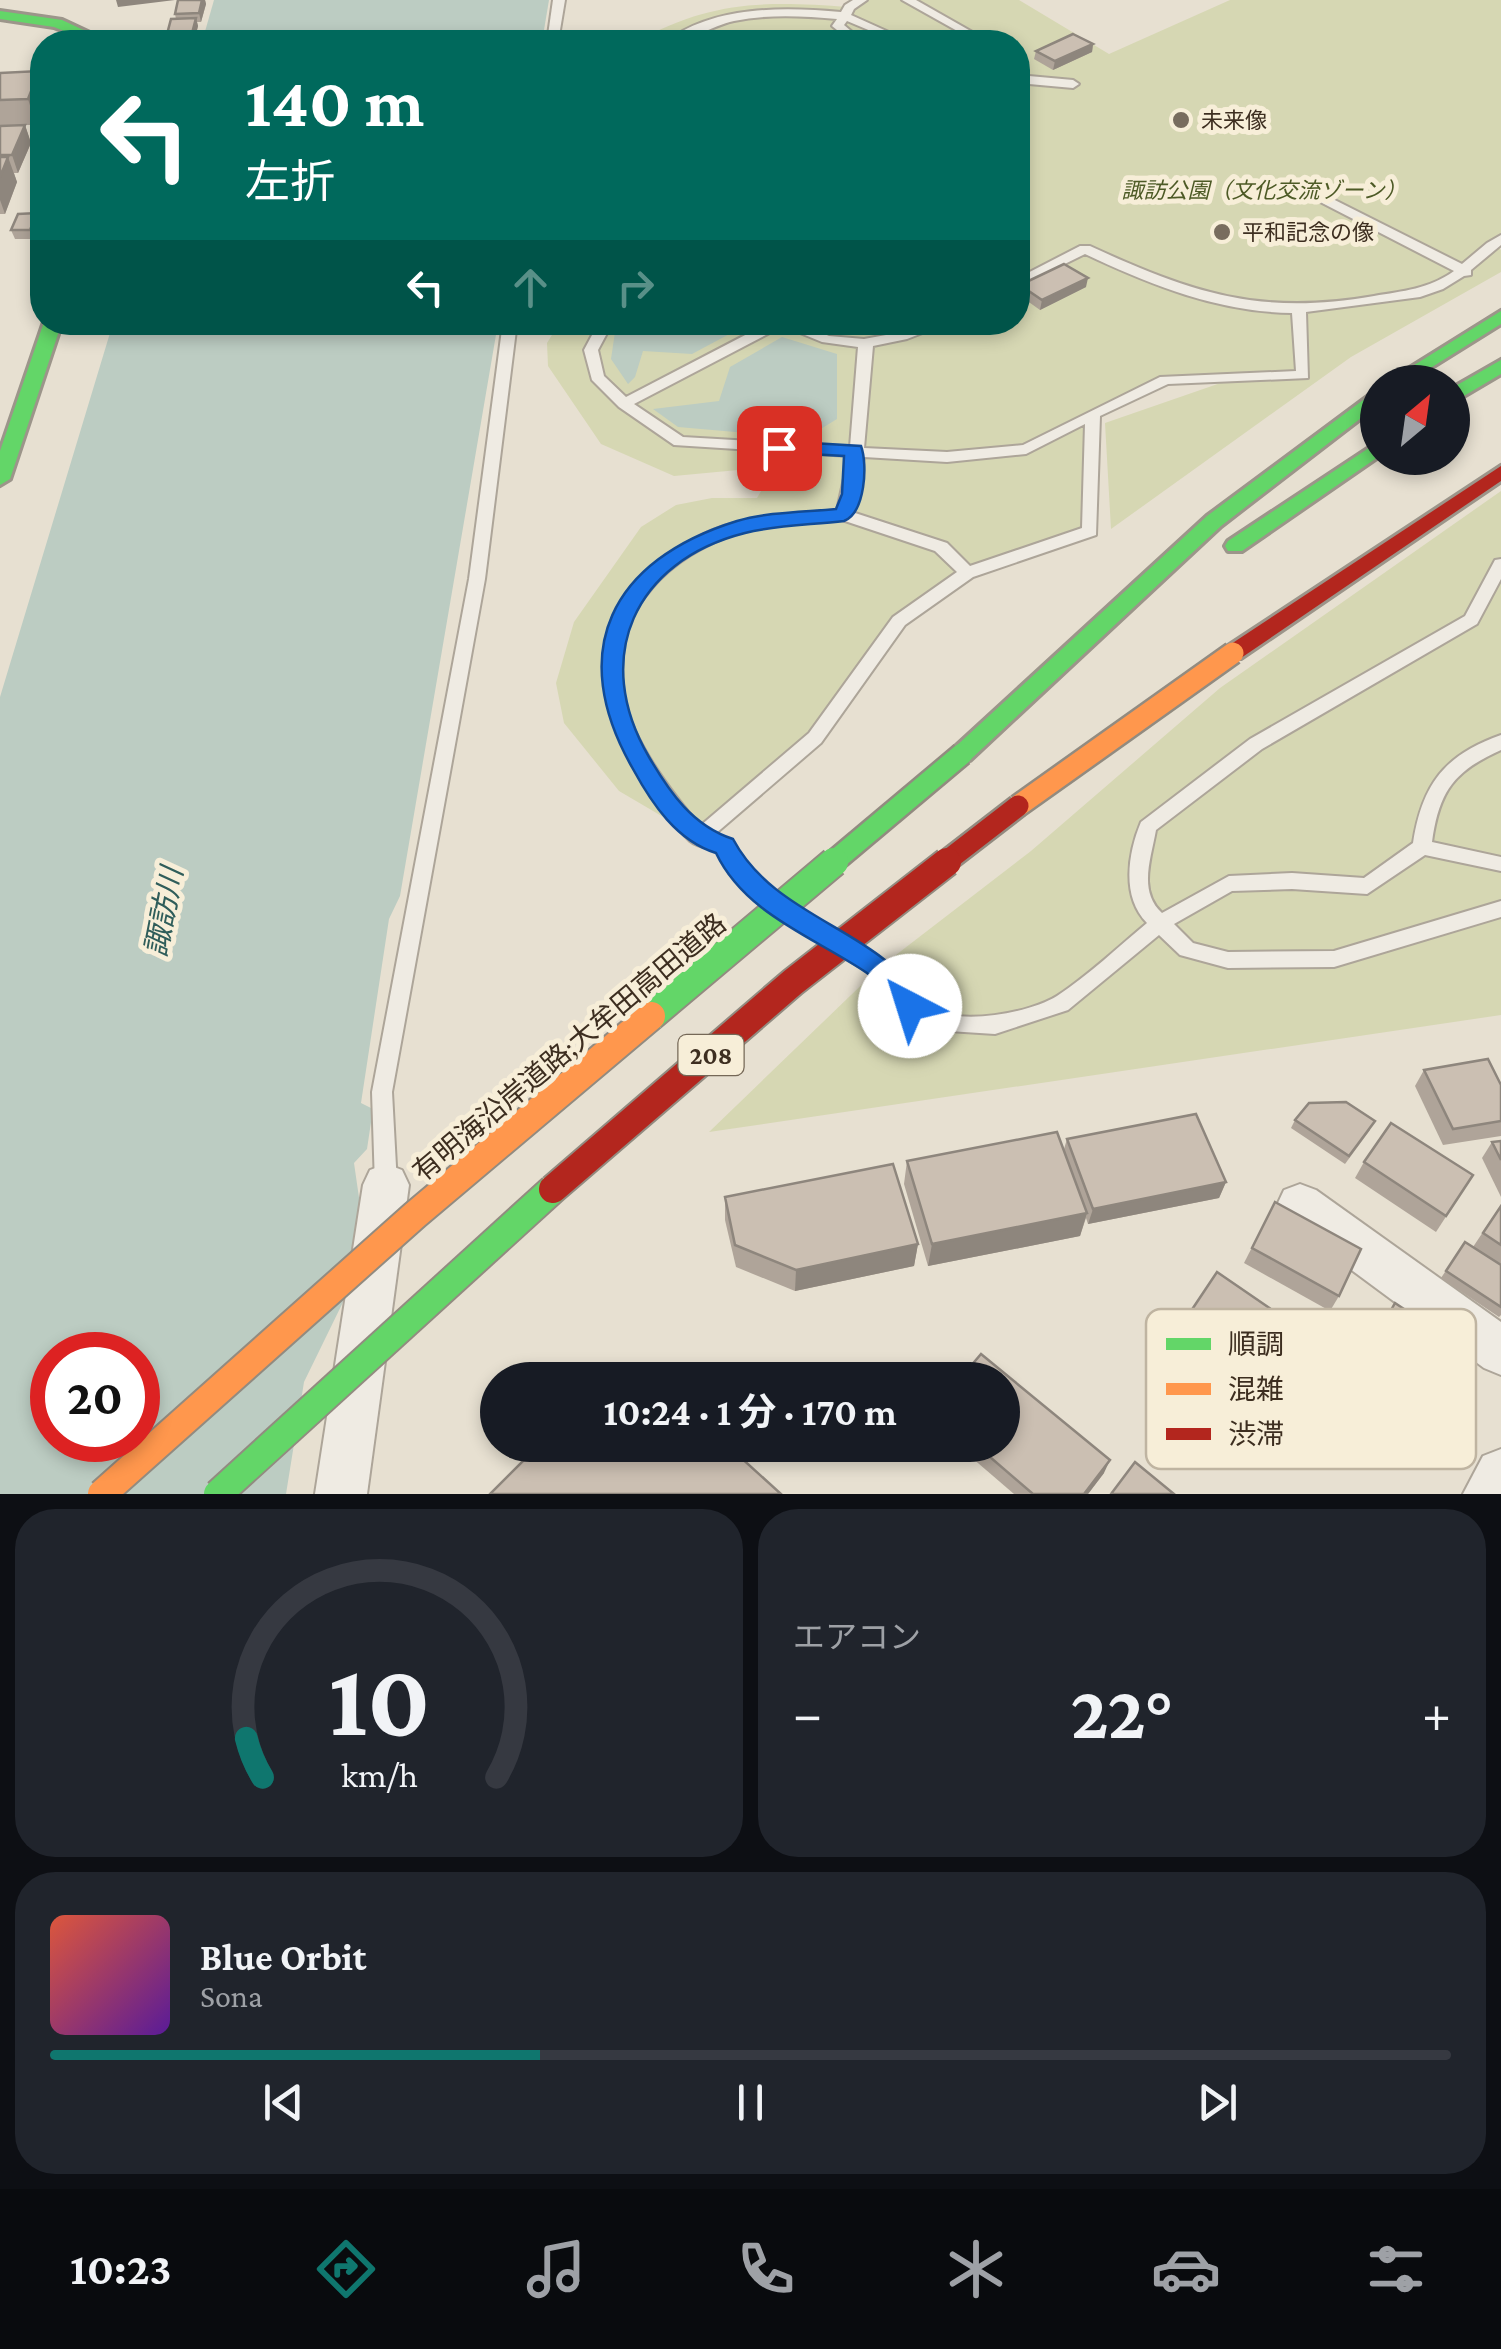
<!DOCTYPE html>
<html lang="ja">
<head>
<meta charset="utf-8">
<style>
  body { margin:0; font-family:"Crimson Pro","Noto Sans JP",serif; background:#20242c; color:#f1f3f6; height:100vh; display:flex; flex-direction:column; font-size:38px; white-space:nowrap }
  * { box-sizing:border-box; margin:0 }
  p { font-size:32px; color:#9ea1a6 }
  .icon { flex:none; width:55px; height:55px; fill:none; stroke:currentColor; stroke-width:2; stroke-linecap:round; stroke-linejoin:round }
  .map { position:relative; height:1494px; overflow:hidden }
  .panel { display:flex; flex-direction:column; gap:15px; padding:15px; background:#0d0f14; flex:1 }
  .panel>* { flex:none }
  .banner { position:absolute; left:30px; top:30px; width:1000px; height:305px; border-radius:40px; box-shadow:0 5px 15px #0003; background:#00695c; color:#fff; overflow:hidden }
  .needle { width:65px; rotate:29deg }
  .controls { position:absolute; left:1360px; top:365px; display:grid; gap:20px }
  .controls a { display:grid; place-items:center; width:110px; height:110px; border-radius:50%; background:#171b24; box-shadow:0 5px 15px #0003; font-size:50px }
  .speed { position:absolute; left:30px; top:1332px; display:flex; gap:20px; font-size:50px; font-weight:700; text-align:center }
  .speed>* { display:grid; place-content:center; width:130px; height:130px; border-radius:50%; background:#171b24; box-shadow:0 5px 15px #0003; line-height:1 }
  .speed .limit { border:15px solid #d22; background:#fff; color:#111 }
  .pin { position:absolute; display:grid; place-items:center; width:85px; height:85px; color:#fff; margin:-42px; border-radius:20px; box-shadow:0 5px 15px #0006 }
  .me { position:absolute; width:110px; margin:-55px; rotate:320deg; stroke-linejoin:round; filter:drop-shadow(0 0 8px #0008) }
  .turn { display:flex; align-items:center; gap:35px; height:210px; padding:0 50px; font-size:45px }
  .turn .icon { width:130px; height:130px; stroke-width:2.5 }
  .turn b { display:block; font-size:70px; line-height:85px }
  .lanes { display:flex; align-items:center; height:95px; padding:0 50px; background:#0003; justify-content:center; gap:50px; direction:ltr }
  .lanes .off { opacity:.35 }
  .big { font-size:75px; font-weight:700; line-height:1.1 }
  .panel .card { flex:1; display:flex; flex-direction:column; justify-content:center; gap:15px; min-width:0; padding:0 35px; border-radius:40px; background:#20242c }
  .panel .dial { align-items:center; gap:0 }
  .dial svg { height:260px; overflow:visible; fill:none; stroke:#363941; stroke-width:7; stroke-linecap:round; text-anchor:middle }
  .dial text { fill:#f1f3f6; stroke:none }
  .song { display:flex; align-items:center; gap:30px }
  .cover { width:120px; height:120px; border-radius:15px; background:linear-gradient(135deg,hsl(10 70% 55%),hsl(270 70% 35%)) }
  .played { height:10px; border-radius:5px; background:linear-gradient(90deg,#0f766e 35%,#363941 35%) }
  .keys { display:flex; justify-content:space-around; direction:ltr }
  .heat { display:flex; justify-content:space-between; align-items:center; font-size:55px; direction:ltr }
  .panel .tiles { flex:1; display:grid; gap:15px; grid-template-columns:1fr 1fr }
  .card:last-child { grid-column:span 2 }
  .trip { position:absolute; left:480px; top:1362px; width:540px; height:100px; border-radius:50px; background:#171b24; box-shadow:0 5px 15px #0003; font-weight:700; line-height:100px; text-align:center }
  .menu { display:flex; height:160px; justify-content:space-around; align-items:center; background:#090b0e; color:#9ea1a6 }
  .menu .icon { width:70px; height:70px }
  .menu .active { color:#0f766e }
  .menu b { font-size:45px; color:#f1f3f6 }
  .map>svg:first-child { display:block }
  .green { fill:#d6d7b3 }
  .water { fill:#bcccc2; fill-rule:evenodd }
  .lines { fill:none; stroke-linecap:round; stroke-linejoin:round }
  .lane-casing { stroke:#ada599; stroke-width:4 }
  .street-casing { stroke:#ada599; stroke-width:4 }
  .fast-casing { stroke:#9c958a; stroke-width:6 }
  .jam-casing { stroke:#9c958a; stroke-width:6 }
  .lane { fill:#efebe3; fill-rule:evenodd }
  .street { fill:#efebe3; fill-rule:evenodd }
  .fast { fill:#63d668; fill-rule:evenodd }
  .jam { fill:#b3261e; fill-rule:evenodd }
  .fast-bridge-far1-casing { stroke:#928b80; stroke-width:26; stroke-linecap:butt }
  .fast-bridge-casing { stroke:#928b80; stroke-width:32; stroke-linecap:butt }
  .slow-bridge-far1-casing { stroke:#928b80; stroke-width:26; stroke-linecap:butt }
  .slow-bridge-casing { stroke:#928b80; stroke-width:32; stroke-linecap:butt }
  .jam-bridge-far1-casing { stroke:#928b80; stroke-width:26; stroke-linecap:butt }
  .jam-bridge-casing { stroke:#928b80; stroke-width:32; stroke-linecap:butt }
  .fast-bridge-far1 { stroke:#63d668; stroke-width:21 }
  .fast-bridge { stroke:#63d668; stroke-width:28 }
  .slow-bridge-far1 { stroke:#ff974d; stroke-width:21 }
  .slow-bridge { stroke:#ff974d; stroke-width:28 }
  .jam-bridge-far1 { stroke:#b3261e; stroke-width:21 }
  .jam-bridge { stroke:#b3261e; stroke-width:28 }
  .wall { fill:#afa499 }
  .shaded-wall { fill:#8e867d }
  .building { fill:#cbbfb2; stroke:#8e867d; stroke-width:2.5 }
  .route { fill:#1a73e8; stroke:#114b97; stroke-width:2.5 }
  .poi-dot { fill:#786c5e; stroke:#f7eed8; stroke-width:4 }
  .labels { text-anchor:middle; stroke-width:10; stroke-linejoin:round; paint-order:stroke }
  .far-poi-label { font-size:22px; fill:#3d2e20; stroke:#f7eed8; text-anchor:start }
  .far-park-label { font-size:22px; font-style:italic; fill:#4d5a26; stroke:#f7eed8 }
  .shield { fill:#f7eed8; stroke:#756857; stroke-width:2.5 }
  .shield-label { font-size:25px; font-weight:bold; fill:#3d2e20 }
  .street-label { font-size:28px; fill:#3d2e20; stroke:#f7eed8 }
  .water-label { font-size:30px; font-style:italic; fill:#2f5d5a; stroke:#f7eed8 }
  .key { fill:#f7eed8; stroke:#bfb4a1; stroke-width:2.5 }
  .key-label { font-size:28px; fill:#3d2e20 }
</style>
</head>
<body>
<div class="map">
<svg width="1501" height="1494" viewBox="0 0 1501 1494">
  <rect width="100%" height="100%" fill="#e7e0d1"/>
  <g class="green">
    <path d="M861 0H1019L1109 54 1230 0H1501V241L1496 245 1501 250V272L1351 357 1111 529 1105 423 1235 378 1165 380 1093 414 1090 531 967 573 899 621 815 738 699 838 619 791 564 723 556 683 574 622 641 527 676 505 712 498H757L769 478 738 470 674 476 601 444 548 366 547 343 560 322H1018V42H636C711 0 765 1 849 7Z"/>
    <path d="M1501 491V1015L709 1132 879 968 1031 851 1220 688Z"/>
  </g>
  <g class="water">
    <path d="M214 0H549L542 42H202Z"/>
    <path d="M113 323H498L400 896 389 919 361 1103 373 1109 367 1149 354 1163 367 1253 304 1382 286 1494H0V697ZM52 1355H138V1440H52Z"/>
    <path d="M628 323V322L750 323 692 354 643 351 635 377 628 384 611 359 615 332Z"/>
    <path d="M782 337 837 354V419L806 438 678 427 653 409 719 401 730 367Z"/>
  </g>
  <g class="lines">
    <defs>
      <g id="lane">
        <path d="M553 0H565L558 42H547Z"/>
        <path d="M853 0H867L854 9 851 15 911 42H897L847 21 844 25 864 42H852L832 26 837 19C803 16 768 14 734 21 711 26 688 43 666 42 713 5 785 7 841 12L845 5Z"/>
        <path d="M902 0H916L990 42H977Z"/>
        <path d="M1018 75 1073 80 1079 84 1073 88 1018 83Z"/>
        <path d="M1299 182 1462 264 1487 243 1501 235V245L1471 270V275L1464 276 1443 289 1420 297 1306 312 1308 378 1168 384 1100 416 1096 535 973 577 905 625 821 743 714 835 731 841 743 863 778 894 780 899 778 904 771 907 764 904 729 873 718 851C709 848 697 847 690 841 669 821 651 791 637 767 599 703 587 645 637 585 659 558 691 537 724 526 760 514 799 514 837 510L849 456 674 445 619 407 592 380 584 350 599 322H613L598 350 604 376 626 397 770 322H797L829 336 864 339 897 333 929 322H951L907 339 873 346 864 448 947 452 1023 445 1160 377 1296 371 1292 313C1218 312 1151 285 1085 254L1018 287V278L1080 246H1090C1192 293 1260 316 1374 296 1403 291 1429 289 1454 271L1295 189 1293 186ZM783 326 822 342 858 347 850 447 683 437 634 404ZM1085 424 1082 528 970 566 947 543 852 512 864 457 947 462 1026 454ZM842 520 935 551 957 572 893 617 809 733 700 826C654 771 590 687 633 612 638 604 646 596 652 588 673 563 705 544 735 534 769 523 807 523 842 520Z"/>
        <path d="M503 322H517L485 579 392 1092 397 1185 394 1192 386 1195 378 1192 375 1185 372 1092 469 579Z"/>
        <path d="M1501 559V579L1477 624 1262 749 1156 830C1151 859 1138 891 1162 913L1229 876 1292 873 1364 878 1413 843C1422 785 1444 755 1501 735V750C1454 771 1439 791 1432 842L1501 857V871L1425 855 1367 894 1292 889 1232 891 1174 924 1193 943 1228 952 1334 951 1501 901V917L1334 967 1228 968 1180 955 1159 935 1068 1010 995 1034 933 1030 903 1011 872 974 848 960 845 954 848 948 855 946C889 958 902 990 931 1008 959 1026 1030 1013 1057 996 1089 975 1118 947 1147 923 1121 897 1128 853 1141 822L1250 739 1465 616 1495 560Z"/>
      </g>
      <g id="street">
        <path d="M386 1164 402 1170 409 1185 367 1494H315L363 1185 370 1170Z"/>
        <path d="M1300 1184 1316 1190 1501 1322V1375L1484 1368 1284 1220 1277 1205 1284 1190Z"/>
        <path d="M1501 1449V1494H1463L1483 1456Z"/>
      </g>
      <g id="fast">
        <path d="M0 11 62 20 109 42H91L54 27 0 19Z"/>
        <path d="M1501 311V324L1408 382H1387Z"/>
        <path d="M44 322H62L10 479 0 485V451Z"/>
        <path d="M1501 360V374L1452 403V388Z"/>
        <path d="M1378 389V405L1221 526 970 760H954L951 754 954 748 1207 516Z"/>
        <path d="M1378 442V457L1242 551H1228L1225 546 1228 541Z"/>
      </g>
      <path id="jam" d="M1501 466V481L1241 658H1225L1222 653 1225 648Z"/>
    </defs>
    <use href="#lane" class="lane-casing"/>
    <use href="#street" class="street-casing"/>
    <use href="#fast" class="fast-casing"/>
    <use href="#jam" class="jam-casing"/>
    <use href="#lane" class="lane"/>
    <use href="#street" class="street"/>
    <use href="#fast" class="fast"/>
    <use href="#jam" class="jam"/>
    <defs>
      <path id="fast-bridge-far1" d="M831 864 962 754"/>
      <g id="fast-bridge">
        <path d="M651 1016 834 862"/>
        <path d="M218 1494 553 1189"/>
      </g>
      <path id="slow-bridge-far1" d="M1018 806 1233 653"/>
      <path id="slow-bridge" d="M102 1494 415 1215 651 1016"/>
      <path id="jam-bridge-far1" d="M943 864 1018 806"/>
      <path id="jam-bridge" d="M553 1189 793 982 947 862"/>
    </defs>
    <use href="#fast-bridge-far1" class="fast-bridge-far1-casing"/>
    <use href="#fast-bridge" class="fast-bridge-casing"/>
    <use href="#slow-bridge-far1" class="slow-bridge-far1-casing"/>
    <use href="#slow-bridge" class="slow-bridge-casing"/>
    <use href="#jam-bridge-far1" class="jam-bridge-far1-casing"/>
    <use href="#jam-bridge" class="jam-bridge-casing"/>
    <use href="#fast-bridge-far1" class="fast-bridge-far1"/>
    <use href="#fast-bridge" class="fast-bridge"/>
    <use href="#slow-bridge-far1" class="slow-bridge-far1"/>
    <use href="#slow-bridge" class="slow-bridge"/>
    <use href="#jam-bridge-far1" class="jam-bridge-far1"/>
    <use href="#jam-bridge" class="jam-bridge"/>
  </g>
  <g class="wall">
    <path d="M178 0H205L206 4 201 22H197L198 26 194 42H167L166 38 176 19 175 14Z"/>
    <path d="M1093 44 1092 52 1053 70 1034 59 1036 51Z"/>
    <path d="M39 71 36 125H19H25L31 143 18 173H14L17 182 5 214H0V73Z"/>
    <path d="M37 213 40 222 33 239H15L11 230Z"/>
    <path d="M1020 285 1086 287 1040 310 1019 295Z"/>
    <path d="M1424 1070 1501 1085V1136L1443 1145 1415 1086Z"/>
    <path d="M1295 1120 1370 1130 1345 1164 1291 1128Z"/>
    <path d="M1067 1139 1226 1182 1219 1198 1088 1224 1086 1218 1080 1236 928 1266 904 1184 907 1161 1064 1149Z"/>
    <path d="M1501 1141V1197L1482 1158 1492 1142Z"/>
    <path d="M1364 1162 1473 1175 1436 1232 1355 1178Z"/>
    <path d="M725 1197 918 1244 914 1266 795 1291 736 1267 725 1220Z"/>
    <path d="M1275 1202 1339 1296 1330 1311 1244 1263Z"/>
    <path d="M1501 1205V1315L1499 1317 1441 1278 1465 1242 1473 1247Z"/>
    <path d="M1390 1310 1431 1372 1426 1379 1371 1344Z"/>
    <path d="M1183 1323 1310 1336 1271 1399 1301 1421 1275 1461 1213 1415 1236 1378 1176 1337Z"/>
    <path d="M1348 1357 1398 1456 1388 1469 1312 1416Z"/>
    <path d="M957 1445H1002L1104 1473 1088 1494H1014Z"/>
  </g>
  <g class="shaded-wall">
    <path d="M116 0H175L118 7Z"/>
    <path d="M202 0H205L206 4 201 22 199 13Z"/>
    <path d="M196 18 198 26 194 42H192L191 37Z"/>
    <path d="M1093 44 1092 52 1053 70 1055 61Z"/>
    <path d="M39 71 42 82V109L36 125 28 99Z"/>
    <path d="M25 125 31 143 18 173 12 155Z"/>
    <path d="M8 157 17 182 5 214 0 200V177Z"/>
    <path d="M37 213 40 222 33 239 30 230Z"/>
    <path d="M1088 278 1086 287 1040 310 1042 300Z"/>
    <path d="M1226 1182 1219 1198 1088 1224 1093 1209Z"/>
    <path d="M1087 1213 1080 1236 928 1266 932 1244Z"/>
    <path d="M918 1244 914 1266 795 1291 796 1270Z"/>
    <path d="M1110 1460 1104 1473 1088 1494H1084Z"/>
  </g>
  <g class="building">
    <path d="M178 0H202L199 13 175 14Z"/>
    <path d="M196 18 191 37 166 38 171 19Z"/>
    <path d="M1073 34 1093 44 1055 61 1036 51Z"/>
    <path d="M39 71 28 99 0 100V73Z"/>
    <path d="M25 125 12 155H0V126Z"/>
    <path d="M0 157H8L0 177Z"/>
    <path d="M37 213 30 230H11L18 214Z"/>
    <path d="M1064 264 1088 278 1042 300 1020 285Z"/>
    <path d="M1488 1059 1501 1085V1121L1453 1129 1424 1070Z"/>
    <path d="M1346 1102 1375 1121 1349 1156 1295 1120 1309 1103Z"/>
    <path d="M1196 1114 1226 1182 1093 1209 1067 1139Z"/>
    <path d="M1391 1123 1473 1175 1446 1216 1364 1162Z"/>
    <path d="M1057 1132 1087 1213 932 1244 907 1161Z"/>
    <path d="M1501 1141V1160L1492 1142Z"/>
    <path d="M893 1164 918 1244 796 1270 735 1245 725 1197Z"/>
    <path d="M1275 1202 1361 1249 1339 1296 1252 1248Z"/>
    <path d="M1501 1206V1245L1483 1233Z"/>
    <path d="M1465 1242 1501 1265V1307L1446 1271Z"/>
    <path d="M1217 1272 1310 1336 1278 1388 1183 1323Z"/>
    <path d="M1395 1303 1449 1339 1431 1372 1376 1337Z"/>
    <path d="M981 1354 1110 1460 1084 1494H1033L976 1445H1002V1380H959Z"/>
    <path d="M539 1445H727L781 1494H490Z"/>
    <path d="M1135 1462 1174 1494H1111Z"/>
  </g>
  <path class="route" d="M779 441 861 446C868 465 865 513 844 521 811 525 776 525 745 533 634 561 591 658 649 757 670 793 693 826 733 839 777 922 886 929 923 1006L910 1016C890 1009 883 985 867 973 814 937 745 914 716 853 677 841 652 804 633 769 565 651 611 560 737 521 767 512 804 512 836 509L842 494 844 456 772 452V443Z"/>
  <g class="poi-dot">
    <circle cx="1181" cy="120" r="10"/>
    <circle cx="1222" cy="232" r="10"/>
  </g>
  <g class="labels">
    <g class="far-poi-label">
      <text x="1201" y="128">未来像</text>
      <text x="1242" y="240">平和記念の像</text>
    </g>
    <g class="far-park-label">
      <text x="1264" y="198">諏訪公園（文化交流ゾーン）</text>
    </g>
    <rect class="shield" x="678.5" y="1035" width="65" height="40" rx="8"/>
    <g class="shield-label">
      <text x="711" y="1064">208</text>
    </g>
    <g class="street-label">
      <text transform="translate(569 1047) rotate(-40)" y="10">有明海沿岸道路;大牟田高田道路</text>
    </g>
    <g class="water-label">
      <text transform="translate(164 912) rotate(-79)" y="10">諏訪川</text>
    </g>
  </g>
  <rect x="1146" y="1309" width="330" height="160" rx="15" class="key"/>
  <rect x="1166" y="1338" width="45" height="12" fill="#63d668"/>
  <rect x="1166" y="1383" width="45" height="12" fill="#ff974d"/>
  <rect x="1166" y="1428" width="45" height="12" fill="#b3261e"/>
  <g class="key-label">
    <text x="1228" y="1354">順調</text>
    <text x="1228" y="1399">混雑</text>
    <text x="1228" y="1444">渋滞</text>
  </g>
</svg>
<div class="controls">
<a><svg class="needle" viewBox="-14 -14 28 28"><path d="M0-13l5 13h-10z" fill="#e53935"/><path d="M0 13l5-13h-10z" fill="#9ea1a6"/></svg></a>
</div>
<div class="speed"><div class="limit">20</div></div>
<div class="pin" style="left:779px;top:448px;background:#d93025"><svg class="icon" aria-label="arrive" viewBox="0 0 24 24"><path d="M6 21V4h12l-3 4 3 4H6"/></svg></div>
<svg class="me" style="left:910px;top:1006px" viewBox="-20 -20 40 40"><circle r="19" fill="#fff"/><path d="M0-13L10 11 0 6-10 11z" fill="#1a73e8"/></svg>
<div class="trip">10:24 · 1 分 · 170 m</div>
<div class="banner">
<div class="turn"><svg class="icon" aria-label="left" viewBox="0 0 24 24"><path d="M17 20v-9H6M10 6l-5 5 5 5"/></svg><div><b>140 m</b>左折</div></div>
<div class="lanes"><svg class="icon" aria-label="left" viewBox="0 0 24 24"><path d="M17 20v-9H6M10 6l-5 5 5 5"/></svg><svg class="icon off" aria-label="ahead" viewBox="0 0 24 24"><path d="M12 20V5M6 11l6-6 6 6"/></svg><svg class="icon off" aria-label="right" viewBox="0 0 24 24"><path d="M7 20v-9h11M14 6l5 5-5 5"/></svg></div>
</div>
</div>
<section class="panel">
<div class="tiles">
<div class="card dial"><svg viewBox="0 0 100 80">
<path d="M14 69A42 42 0 1 1 86 69"/>
<path d="M14 69A42 42 0 0 1 9 57" stroke="#0f766e"/>
<text x="50" y="56" font-size="32" font-weight="700">10</text>
<text x="50" y="72" font-size="11">km/h</text>
</svg></div>
<div class="card"><p>エアコン</p>
<div class="heat"><a>−</a><b class="big">22°</b><a>+</a></div>
</div>
<div class="card">
<div class="song"><i class="cover"></i><div><b>Blue Orbit</b><p>Sona</p></div></div>
<div class="played"></div>
<div class="keys"><svg class="icon" aria-label="previous" viewBox="0 0 24 24"><path d="M18 5L8 12l10 7zM5 5v14"/></svg><svg class="icon" aria-label="pause" viewBox="0 0 24 24"><path d="M8 5v14M16 5v14"/></svg><svg class="icon" aria-label="next" viewBox="0 0 24 24"><path d="M6 5l10 7-10 7zM19 5v14"/></svg></div>
</div>
</div>
</section>
<nav class="menu">
<b>10:23</b>
<svg class="icon active" aria-label="directions" viewBox="0 0 24 24"><path d="M12 3l9 9-9 9-9-9zM9 14v-3h6M13 9l2 2-2 2"/></svg>
<svg class="icon" aria-label="music" viewBox="0 0 24 24"><path d="M9 18V5l10-2v13"/><circle cx="6" cy="18" r="3"/><circle cx="16" cy="16" r="3"/></svg>
<svg class="icon" aria-label="phone" viewBox="0 0 24 24"><path d="M5 4h4l2 5-3 2q2 4 5 5l2-3 5 2v4C11 20 4 13 5 4z"/></svg>
<svg class="icon" aria-label="climate" viewBox="0 0 24 24"><path d="M12 3v18M4 7l16 10M4 17L20 7"/></svg>
<svg class="icon" aria-label="car" viewBox="0 0 24 24"><path d="M5 17H2v-5l4-1 3-4h7l3 4 3 1v5h-3M9 17h6M6 11h13"/><circle cx="7" cy="17" r="2"/><circle cx="17" cy="17" r="2"/></svg>
<svg class="icon" aria-label="filters" viewBox="0 0 24 24"><path d="M4 7h16M4 17h16"/><circle cx="9" cy="7" r="2"/><circle cx="15" cy="17" r="2"/></svg>
</nav>
</body>
</html>
